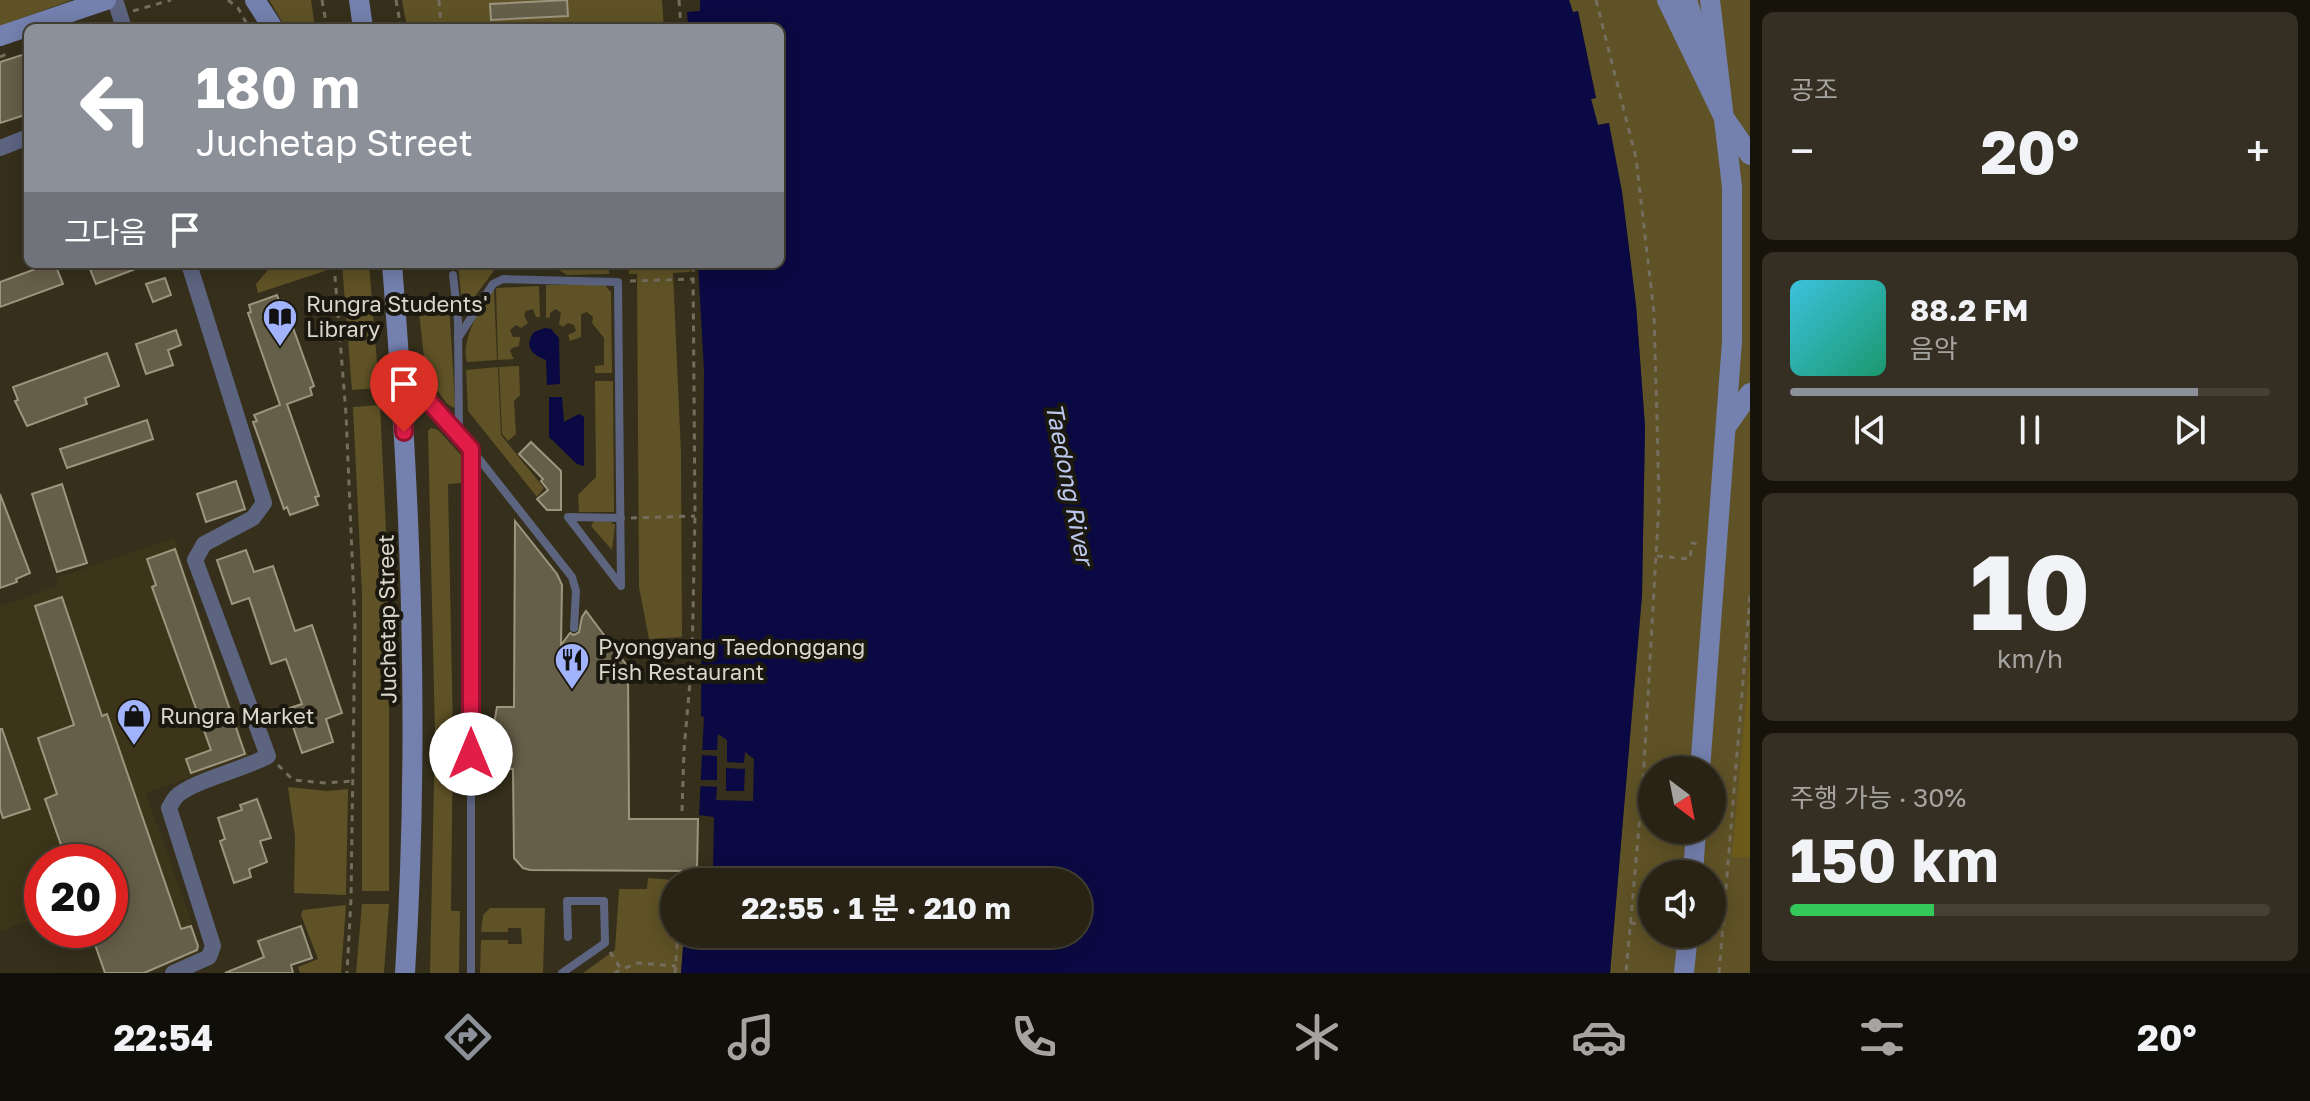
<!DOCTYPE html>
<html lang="ko">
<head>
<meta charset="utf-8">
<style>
  body { margin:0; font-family:"Golos Text","Noto Sans KR",sans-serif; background:#342f22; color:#f1f3f6; height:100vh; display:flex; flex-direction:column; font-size:30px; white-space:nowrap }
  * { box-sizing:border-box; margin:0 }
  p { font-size:26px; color:#a5a4a0 }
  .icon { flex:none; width:44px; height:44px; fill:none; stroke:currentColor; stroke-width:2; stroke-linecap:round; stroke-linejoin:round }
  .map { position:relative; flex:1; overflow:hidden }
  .side { display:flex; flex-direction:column; gap:12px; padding:12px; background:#16130b; width:560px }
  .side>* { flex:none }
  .banner { position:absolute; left:24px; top:24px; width:760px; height:244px; border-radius:12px; box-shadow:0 4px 20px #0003,0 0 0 2px #444034; background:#8c9099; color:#fff; overflow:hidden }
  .needle { width:52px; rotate:148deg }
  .fabs { position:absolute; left:1638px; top:756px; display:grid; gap:16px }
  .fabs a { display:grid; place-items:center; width:88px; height:88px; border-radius:50%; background:#282314; box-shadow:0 4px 20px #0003,0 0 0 2px #444034; font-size:40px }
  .speed { position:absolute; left:24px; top:844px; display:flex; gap:16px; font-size:40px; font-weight:700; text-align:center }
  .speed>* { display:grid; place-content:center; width:104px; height:104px; border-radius:50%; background:#282314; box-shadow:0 4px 20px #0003,0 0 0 2px #444034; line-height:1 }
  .speed .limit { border:12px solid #d22; background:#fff; color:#111 }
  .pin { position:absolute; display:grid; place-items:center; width:68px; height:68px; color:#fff; margin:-82px -34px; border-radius:50% 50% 50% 0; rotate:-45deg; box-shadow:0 0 8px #0007 }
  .pin .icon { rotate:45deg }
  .me { position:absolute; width:88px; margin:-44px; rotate:0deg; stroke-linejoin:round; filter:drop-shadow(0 0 6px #0008) }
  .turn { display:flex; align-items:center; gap:28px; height:168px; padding:0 40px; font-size:36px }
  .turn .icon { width:104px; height:104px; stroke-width:2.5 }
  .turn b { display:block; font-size:56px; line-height:68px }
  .then { display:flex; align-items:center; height:76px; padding:0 40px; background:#0003; gap:16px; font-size:30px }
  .big { font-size:60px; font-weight:700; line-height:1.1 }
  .side .widget { flex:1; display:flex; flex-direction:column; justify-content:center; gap:12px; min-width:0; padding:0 28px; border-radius:12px; background:#342f22 }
  .side .dial { align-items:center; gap:0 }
  .dial b { font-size:104px; line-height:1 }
  .song { display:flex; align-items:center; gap:24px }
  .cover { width:96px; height:96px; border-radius:12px; background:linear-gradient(135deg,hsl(190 70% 55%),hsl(160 70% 35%)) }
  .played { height:8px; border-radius:4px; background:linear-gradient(90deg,#8c9099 85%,#444034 85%) }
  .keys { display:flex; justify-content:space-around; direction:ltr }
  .heat { display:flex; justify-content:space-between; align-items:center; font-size:44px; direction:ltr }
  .charge { height:12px; border-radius:6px; background:linear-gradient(90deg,#34c759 30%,#444034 0) }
  .trip { position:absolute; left:660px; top:868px; width:432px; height:80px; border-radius:40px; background:#282314; box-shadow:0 4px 20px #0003,0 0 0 2px #444034; font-weight:700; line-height:80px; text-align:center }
  .dock { display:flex; height:128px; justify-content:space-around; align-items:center; background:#100e08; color:#a5a4a0 }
  .dock .icon { width:56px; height:56px }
  .dock .current { color:#8c9099 }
  .dock b { font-size:36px; color:#f1f3f6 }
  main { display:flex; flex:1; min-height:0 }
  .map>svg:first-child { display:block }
  .built { fill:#3d3519 }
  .green { fill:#5f5226; fill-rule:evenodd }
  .forest { fill:#6c5a1b }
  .water { fill:#0b0943 }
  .pier { fill:#352f1b; fill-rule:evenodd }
  .building { fill:#655e48; stroke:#9d967e; stroke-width:2 }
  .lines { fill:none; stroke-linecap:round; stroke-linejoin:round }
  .path { stroke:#736e5d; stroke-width:3; stroke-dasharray:6 6; stroke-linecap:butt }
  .lane { stroke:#5c6480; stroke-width:8 }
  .street { stroke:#5c6480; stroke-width:16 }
  .secondary { stroke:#7480ae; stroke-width:20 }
  .route-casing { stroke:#92132f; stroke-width:20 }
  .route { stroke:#e11d48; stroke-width:14 }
  .labels { text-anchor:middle; stroke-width:8; stroke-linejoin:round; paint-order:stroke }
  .poi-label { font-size:22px; fill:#dbd7cb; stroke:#1a180f; text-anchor:start }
  .street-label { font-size:22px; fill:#dbd7cb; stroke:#1a180f }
  .water-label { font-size:24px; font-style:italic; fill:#bec8ee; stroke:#1a180f }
</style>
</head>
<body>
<main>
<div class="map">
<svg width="1750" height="973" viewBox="0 0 1750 973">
  <rect width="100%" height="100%" fill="#352f1b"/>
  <path class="built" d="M174 538 249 756 146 793 200 946 198 953 151 973H100L103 971 87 930H110V862H42V917L0 931V606L58 586 56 578Z"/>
  <g class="green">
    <path d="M0 0H72L0 26Z"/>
    <path d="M269 0H311L315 28H286Z"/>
    <path d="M402 0H662L664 28H407Z"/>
    <path d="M1569 0H1750V973H1610L1642 595 1645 426 1636 305 1622 192 1608 123 1598 125 1591 99 1596 98 1578 11 1573 13ZM1652 770H1712V830H1652ZM1652 874H1712V934H1652Z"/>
    <path d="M273 264H327L328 270 258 293 256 284Z"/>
    <path d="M342 264H369L379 388 352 390Z"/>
    <path d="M458 264H493V272L467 307 462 304Z"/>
    <path d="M555 264H609V274L567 275 557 269Z"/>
    <path d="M629 264H690V272L673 273 681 453 682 637 649 639 639 587 637 274H629Z"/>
    <path d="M604 284 611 292 612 373H595V366L604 365V338L592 323 593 317 587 312 581 314V337L570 341 568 335 576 331 574 325 568 323 563 327 559 324 561 313 556 309 550 313V317L546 318V285Z"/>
    <path d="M539 286 540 317H536L533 309 526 311 524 315 528 323 521 328 516 325 510 330 513 337H520L519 346 512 348 510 351 514 359 498 360 496 288Z"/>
    <path d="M494 290 497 360 467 362C460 343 480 304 494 290Z"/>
    <path d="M449 302 455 404 454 408 447 404 426 374 418 304Z"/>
    <path d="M519 366 520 395 514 401 516 434 508 441 502 434 499 367Z"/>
    <path d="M498 367 501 435 544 488 537 497 468 411 466 370Z"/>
    <path d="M595 381H613L614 512H579L578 495 596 477Z"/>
    <path d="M380 405 389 593V891H362V594L353 407Z"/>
    <path d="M431 428 438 430 461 455 463 483 448 484 453 733 451 911H460L459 973H430L435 733 428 431Z"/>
    <path d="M594 521 611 522 615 525 612 550 591 526Z"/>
    <path d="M288 787 327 791 348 789 346 895 294 893 295 836Z"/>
    <path d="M648 878 687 881 674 882V934H684L681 973H583L615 950 619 889H647Z"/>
    <path d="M362 904H389L384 973H356Z"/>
    <path d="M346 905 341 973H300L298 967 318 959 301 915 303 910Z"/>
    <path d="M490 908H545L543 973H480L481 940H508V944H522L521 928H508V932H481L483 915Z"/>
  </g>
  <path class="forest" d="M1750 658V858L1732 857Z"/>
  <g class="water">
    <path d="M700 0H1569L1573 12 1578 11 1596 98 1591 99 1598 125 1609 123 1622 192 1636 305 1645 426 1642 595 1610 973H681L684 934H1078V882H687L693 873 713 872 714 817 699 815 704 717 701 716 704 370 698 264H780V28H688L687 12 700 11Z"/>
    <path d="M545 328 551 329 559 338 560 384 547 385 546 360C533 355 523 347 534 332Z"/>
    <path d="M549 397H562L564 422 579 414 584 417V466L577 464 549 437Z"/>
  </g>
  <path class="pier" d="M718 734 727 740V762L744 763 745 752 754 759 753 801 716 800 717 787 700 786V780H717V756L701 755 702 750H717ZM726 768 745 769 744 791H726Z"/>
  <g class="building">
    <path d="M567 0 568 16 491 20 490 4Z"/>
    <path d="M28 53V114L0 123V62Z"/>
    <path d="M49 264H55L63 284 0 307V282Z"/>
    <path d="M88 264H146V265L96 284Z"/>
    <path d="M165 278 171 295 153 302 146 284Z"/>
    <path d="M277 295 279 301 283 300 314 386 310 388 312 395 287 404 319 496 315 497 318 505 290 515 287 507 284 509 253 422 257 421 254 415 280 405 248 313 251 312 249 305Z"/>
    <path d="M176 330 181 345 168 350 173 365 146 374 136 344Z"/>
    <path d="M107 353 119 386 85 398 87 404 27 426 15 401 18 400 13 387Z"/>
    <path d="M147 420 153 439 67 468 60 449Z"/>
    <path d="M531 442 561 471V510H547L537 499 548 490 541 481 543 479 519 454Z"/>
    <path d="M236 481 245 509 206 522 197 494Z"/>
    <path d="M62 484 87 563 57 572 32 494Z"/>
    <path d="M0 494 30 573 16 579 17 582 0 588Z"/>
    <path d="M515 521 557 574 562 585 561 645 570 633 574 635 579 632 582 617 586 611 628 667 629 819H698L697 871 530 870 523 868 514 858 513 769H496L492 735 497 707H514Z"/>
    <path d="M175 549 245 754 191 773 186 759 211 750 152 587 156 585 147 559Z"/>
    <path d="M246 550 254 572 273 566 295 631 312 625 342 713 326 719 333 742 302 753 287 709 302 704 286 659 271 664 249 598 232 604 217 560Z"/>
    <path d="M62 597 102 716 107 714 181 929 191 926 198 946 197 950 144 973H105L90 930H110V862H67L45 799 57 794 38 738 74 725 35 606Z"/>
    <path d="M0 729H2L30 809 3 818 0 809Z"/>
    <path d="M257 799 271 838 260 841 267 862 249 869 251 877 234 883 220 841 225 839 218 818 242 810 240 805Z"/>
    <path d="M301 926 312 958 291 965 293 973H225L264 957 258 941Z"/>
  </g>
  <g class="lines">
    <g class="path">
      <path d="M228 0 238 8 249 28"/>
      <path d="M322 0 327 28"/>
      <path d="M396 0 401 28"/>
      <path d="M439 0 441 28"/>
      <path d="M679 0 681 28"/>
      <path d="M1596 0 1636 158 1654 313 1657 420 1659 503 1643 782 1626 973"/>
      <path d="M133 11 171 0"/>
      <path d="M0 57 9 53"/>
      <path d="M334 264 346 414 355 624 351 899 347 973"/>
      <path d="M630 281 694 279"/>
      <path d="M631 518 695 516"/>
      <path d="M1657 556 1690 559 1692 543 1699 544"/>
      <path d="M278 765 293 780 326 783 352 781"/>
      <path d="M682 811 684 750 692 659 695 516 693 264"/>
      <path d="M681 882V880"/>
      <path d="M1630 923 1652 925"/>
      <path d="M1661 934V943L1669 944"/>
      <path d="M610 952 621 969"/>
      <path d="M614 973 637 963 676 966"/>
      <path d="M675 973 678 934"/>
      <path d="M1719 973 1750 596"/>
    </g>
    <g class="lane">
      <path d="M453 275 458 321 459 434"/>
      <path d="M458 338 493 284 503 279 618 282 621 586 568 517 621 518"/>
      <path d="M405 375 471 449V973"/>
      <path d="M472 450 572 577 576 591 574 628"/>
      <path d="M562 973 605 943 604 901H567L568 937"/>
    </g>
    <g class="street">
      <path d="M115 0 124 28"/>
      <path d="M0 148 28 137"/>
      <path d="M173 973 209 957 213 946 169 808C171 805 173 800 176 797 189 782 247 768 268 756L195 560 204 544 253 518 264 503 189 264"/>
    </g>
    <g class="secondary">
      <path d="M255 0 273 28"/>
      <path d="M359 0 363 28"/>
      <path d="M1667 0 1723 116 1750 155"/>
      <path d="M1687 0 1703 51"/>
      <path d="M0 36 106 0"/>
      <path d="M392 264C411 500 420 736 405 973"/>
      <path d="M1726 427 1750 393"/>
      <path d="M1700 770 1732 341V187L1710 0"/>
      <path d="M1693 874 1696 830"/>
      <path d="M1684 973 1688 934"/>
    </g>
  </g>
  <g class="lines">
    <defs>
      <path id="route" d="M404 432 400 369 471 449V754"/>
    </defs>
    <use href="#route" class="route-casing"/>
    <use href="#route" class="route"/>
  </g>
  <defs>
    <symbol id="library-pin" viewBox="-11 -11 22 30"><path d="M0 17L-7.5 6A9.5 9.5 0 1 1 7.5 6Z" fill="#a1b3fd" stroke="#1a180f"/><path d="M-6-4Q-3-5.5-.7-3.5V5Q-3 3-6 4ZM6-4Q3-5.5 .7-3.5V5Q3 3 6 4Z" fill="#111"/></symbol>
    <symbol id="restaurant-pin" viewBox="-11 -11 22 30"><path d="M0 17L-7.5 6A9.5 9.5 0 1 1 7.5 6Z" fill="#a1b3fd" stroke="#1a180f"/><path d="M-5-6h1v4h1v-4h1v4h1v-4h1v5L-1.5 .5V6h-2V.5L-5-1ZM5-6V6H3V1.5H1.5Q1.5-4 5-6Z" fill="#111"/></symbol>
    <symbol id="shop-pin" viewBox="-11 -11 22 30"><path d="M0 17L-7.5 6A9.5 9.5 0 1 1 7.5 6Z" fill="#a1b3fd" stroke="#1a180f"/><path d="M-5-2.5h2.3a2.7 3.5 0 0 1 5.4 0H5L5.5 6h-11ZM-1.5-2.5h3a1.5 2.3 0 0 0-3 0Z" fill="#111"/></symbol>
  </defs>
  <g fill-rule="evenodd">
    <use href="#library-pin" x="260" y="297" width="40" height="54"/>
    <use href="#restaurant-pin" x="552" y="640" width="40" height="54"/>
    <use href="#shop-pin" x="114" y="696" width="40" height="54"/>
  </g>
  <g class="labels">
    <g class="poi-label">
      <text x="306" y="312">Rungra Students'<tspan x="306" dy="25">Library</tspan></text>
      <text x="598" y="655">Pyongyang Taedonggang<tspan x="598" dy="25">Fish Restaurant</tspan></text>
      <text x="160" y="724">Rungra Market</text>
    </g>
    <g class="street-label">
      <text transform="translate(387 619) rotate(-91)" y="8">Juchetap Street</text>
    </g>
    <g class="water-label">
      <text transform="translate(1069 484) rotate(79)" y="8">Taedong River</text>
    </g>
  </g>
</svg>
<div class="fabs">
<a><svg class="needle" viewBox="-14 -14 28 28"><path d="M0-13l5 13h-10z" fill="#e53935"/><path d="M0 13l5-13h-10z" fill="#a5a4a0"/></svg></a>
<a><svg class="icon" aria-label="sound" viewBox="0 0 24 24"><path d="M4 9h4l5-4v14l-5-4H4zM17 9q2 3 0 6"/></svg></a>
</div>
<div class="speed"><div class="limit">20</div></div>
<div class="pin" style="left:404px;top:432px;background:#d93025"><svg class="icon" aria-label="arrive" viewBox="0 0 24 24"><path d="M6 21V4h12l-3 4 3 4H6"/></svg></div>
<svg class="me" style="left:471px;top:754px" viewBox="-20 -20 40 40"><circle r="19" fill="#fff"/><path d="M0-13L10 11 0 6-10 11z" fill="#e11d48"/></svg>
<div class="trip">22:55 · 1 분 · 210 m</div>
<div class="banner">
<div class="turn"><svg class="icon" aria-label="left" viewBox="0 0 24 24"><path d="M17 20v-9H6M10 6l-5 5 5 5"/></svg><div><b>180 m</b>Juchetap Street</div></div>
<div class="then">그다음<svg class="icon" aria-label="arrive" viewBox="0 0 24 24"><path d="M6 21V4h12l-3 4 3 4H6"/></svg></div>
</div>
</div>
<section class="side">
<div class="widget"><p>공조</p>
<div class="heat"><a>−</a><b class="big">20°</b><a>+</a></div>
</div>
<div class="widget">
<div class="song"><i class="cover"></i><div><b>88.2 FM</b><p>음악</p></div></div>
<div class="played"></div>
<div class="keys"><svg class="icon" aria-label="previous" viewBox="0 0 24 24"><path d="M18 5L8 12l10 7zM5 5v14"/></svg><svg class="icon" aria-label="pause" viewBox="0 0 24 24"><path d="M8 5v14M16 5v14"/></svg><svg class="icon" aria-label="next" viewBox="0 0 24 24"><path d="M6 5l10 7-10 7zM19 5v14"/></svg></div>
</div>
<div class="widget dial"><b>10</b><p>km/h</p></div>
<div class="widget"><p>주행 가능 · 30%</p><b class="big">150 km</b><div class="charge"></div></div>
</section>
</main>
<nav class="dock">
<b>22:54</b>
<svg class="icon current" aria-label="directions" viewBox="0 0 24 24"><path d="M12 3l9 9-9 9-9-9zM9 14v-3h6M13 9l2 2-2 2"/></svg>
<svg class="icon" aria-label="music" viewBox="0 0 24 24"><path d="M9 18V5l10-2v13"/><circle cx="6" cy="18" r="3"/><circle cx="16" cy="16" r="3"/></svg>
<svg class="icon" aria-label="phone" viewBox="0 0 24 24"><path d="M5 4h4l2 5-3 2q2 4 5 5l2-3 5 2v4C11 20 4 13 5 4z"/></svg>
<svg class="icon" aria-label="climate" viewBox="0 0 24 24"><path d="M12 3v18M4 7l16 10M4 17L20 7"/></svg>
<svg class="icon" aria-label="car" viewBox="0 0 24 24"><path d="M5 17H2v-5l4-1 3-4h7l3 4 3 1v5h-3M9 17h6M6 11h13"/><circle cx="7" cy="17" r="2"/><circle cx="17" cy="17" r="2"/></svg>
<svg class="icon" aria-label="filters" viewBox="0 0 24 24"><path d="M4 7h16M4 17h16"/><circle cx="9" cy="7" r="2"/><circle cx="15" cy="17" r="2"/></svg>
<b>20°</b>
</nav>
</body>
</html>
